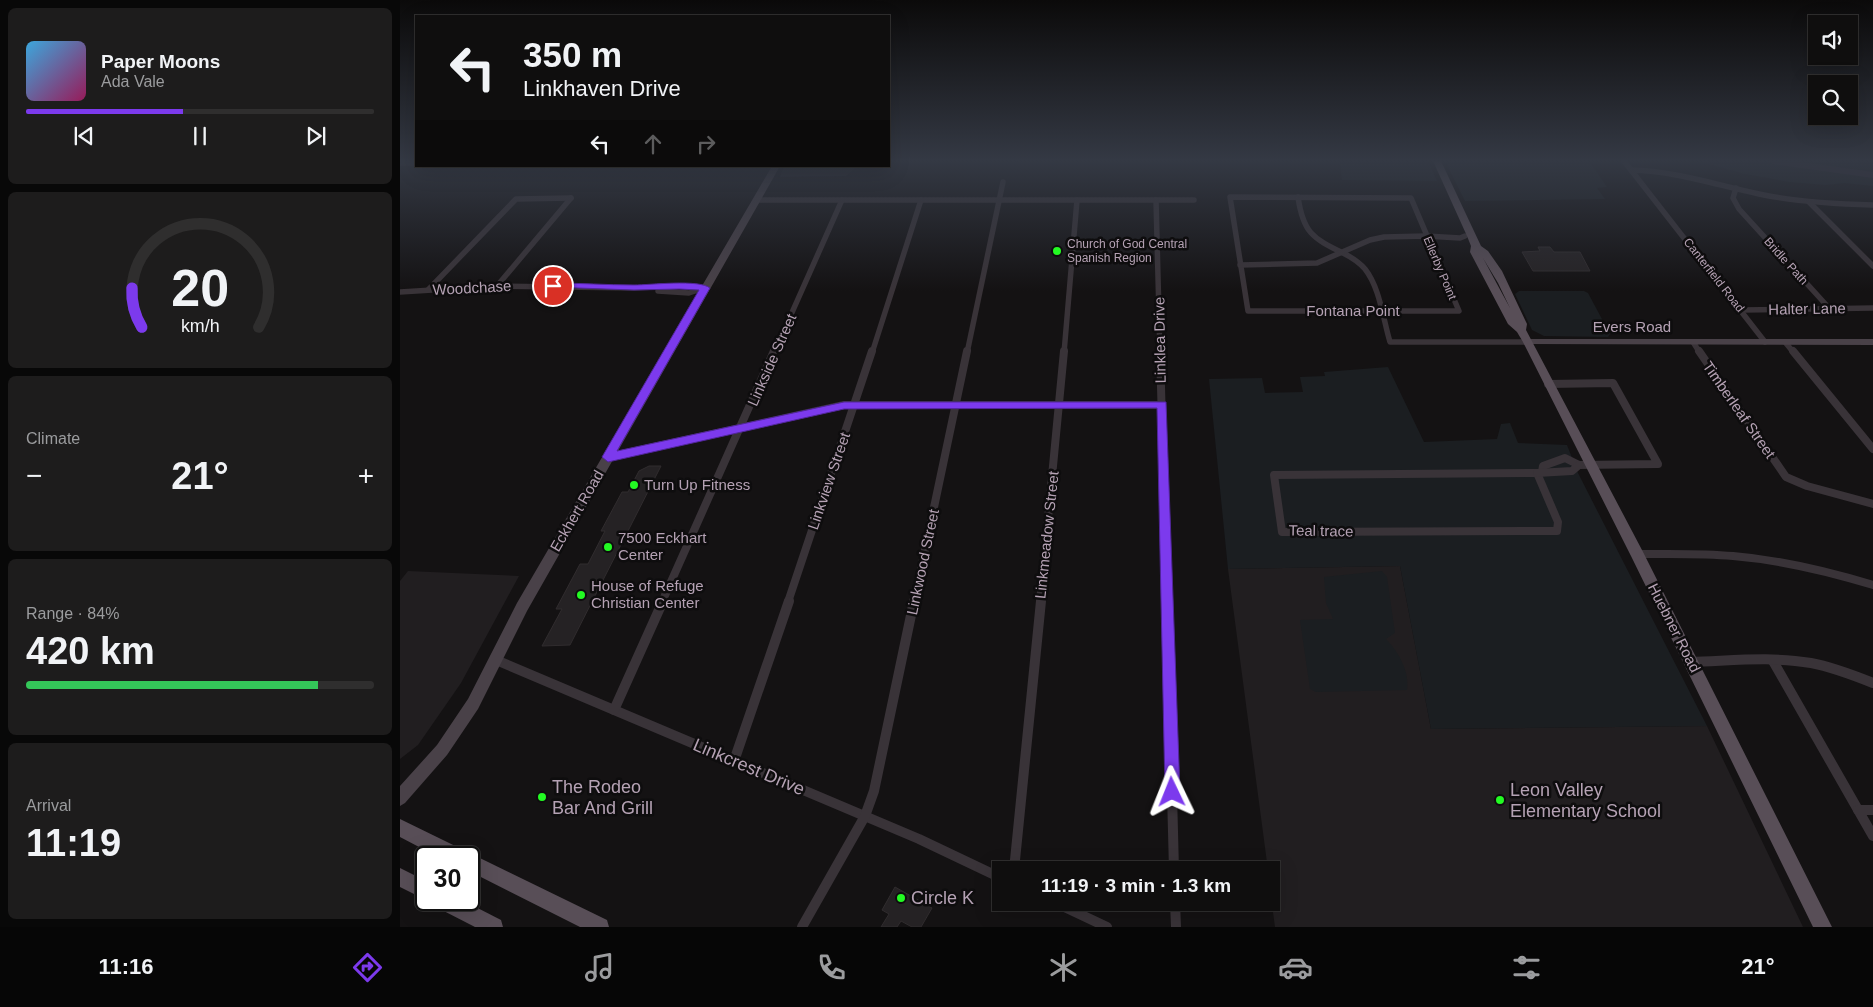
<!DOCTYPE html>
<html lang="en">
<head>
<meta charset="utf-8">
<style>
  body { margin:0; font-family:Helvetica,sans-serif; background:#1d1c1c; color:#f1f3f6; height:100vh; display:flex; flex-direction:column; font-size:19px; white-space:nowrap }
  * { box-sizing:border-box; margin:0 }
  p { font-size:16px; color:#9b9c9e }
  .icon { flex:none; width:28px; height:28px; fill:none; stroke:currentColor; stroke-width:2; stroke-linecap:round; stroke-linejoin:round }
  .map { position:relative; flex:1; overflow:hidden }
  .sheet { display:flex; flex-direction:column; gap:8px; padding:8px; background:#080808; width:400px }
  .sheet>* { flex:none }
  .guide { position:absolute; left:15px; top:15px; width:475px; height:152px; border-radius:0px; box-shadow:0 5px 20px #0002,0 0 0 1px #2f2e2e; background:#0f0e0e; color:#f1f3f6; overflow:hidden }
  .tools { position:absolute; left:1408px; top:15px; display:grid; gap:10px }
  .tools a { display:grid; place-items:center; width:50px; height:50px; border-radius:0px; background:#0f0e0e; box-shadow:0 5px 20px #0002,0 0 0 1px #2f2e2e; font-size:25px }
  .speed { position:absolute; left:15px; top:846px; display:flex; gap:10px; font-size:25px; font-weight:700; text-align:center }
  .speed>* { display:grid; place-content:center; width:65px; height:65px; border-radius:50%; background:#0f0e0e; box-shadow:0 5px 20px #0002,0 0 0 1px #2f2e2e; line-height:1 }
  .speed .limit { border:2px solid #111; border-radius:8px; background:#fff; color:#111 }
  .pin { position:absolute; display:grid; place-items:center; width:42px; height:42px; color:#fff; margin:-21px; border:2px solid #fff; border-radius:50%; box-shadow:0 1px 5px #0007 }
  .me { position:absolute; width:55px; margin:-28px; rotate:358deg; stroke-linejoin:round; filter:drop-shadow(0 0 4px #0008) }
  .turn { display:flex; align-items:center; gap:18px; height:105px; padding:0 25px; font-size:22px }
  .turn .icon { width:65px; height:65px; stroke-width:2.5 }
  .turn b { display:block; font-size:35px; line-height:42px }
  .lanes { display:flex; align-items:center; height:48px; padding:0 25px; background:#0003; justify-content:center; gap:25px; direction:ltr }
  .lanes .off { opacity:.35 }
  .big { font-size:38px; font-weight:800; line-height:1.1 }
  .sheet .widget { flex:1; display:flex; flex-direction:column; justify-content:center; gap:8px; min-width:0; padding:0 18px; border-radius:8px; background:#1d1c1c }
  .sheet .dial { align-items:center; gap:0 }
  .dial svg { height:130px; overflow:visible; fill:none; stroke:#2f2e2e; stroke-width:7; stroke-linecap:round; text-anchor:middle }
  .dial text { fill:#f1f3f6; stroke:none }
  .song { display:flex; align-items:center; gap:15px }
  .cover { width:60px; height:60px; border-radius:8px; background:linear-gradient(135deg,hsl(200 70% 55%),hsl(330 70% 35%)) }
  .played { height:5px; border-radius:2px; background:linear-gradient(90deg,#7c3aed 45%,#2f2e2e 45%) }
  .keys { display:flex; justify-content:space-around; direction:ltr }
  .heat { display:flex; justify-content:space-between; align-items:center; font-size:28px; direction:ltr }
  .charge { height:8px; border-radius:4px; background:linear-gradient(90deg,#34c759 84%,#2f2e2e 0) }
  .trip { position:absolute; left:592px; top:861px; width:288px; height:50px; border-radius:0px; background:#0f0e0e; box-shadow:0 5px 20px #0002,0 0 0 1px #2f2e2e; font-weight:800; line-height:50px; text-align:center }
  .dock { display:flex; height:80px; justify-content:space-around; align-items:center; background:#060606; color:#9b9c9e }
  .dock .icon { width:35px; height:35px }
  .dock .active { color:#7c3aed }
  .dock b { font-size:22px; color:#f1f3f6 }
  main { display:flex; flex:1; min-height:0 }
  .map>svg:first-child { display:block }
  .built { fill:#211e20 }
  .green { fill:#1b1e21 }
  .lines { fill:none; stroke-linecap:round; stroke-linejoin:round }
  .river { fill:#342838; fill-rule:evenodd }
  .building { fill:#252224; stroke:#302c2e }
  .minor-far2 { stroke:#393338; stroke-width:5.5 }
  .minor-far1 { stroke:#393338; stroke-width:8 }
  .minor { stroke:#393338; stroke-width:10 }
  .secondary { fill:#494148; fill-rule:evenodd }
  .primary { fill:#584e57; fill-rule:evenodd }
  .route { fill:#7c3aed; stroke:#51269a }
  .poi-dot { fill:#23fa23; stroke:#0e0d0e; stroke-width:2 }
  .labels { text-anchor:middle; stroke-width:5; stroke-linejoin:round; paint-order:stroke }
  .far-poi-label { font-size:12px; fill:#b5a2b4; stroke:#0e0d0e; text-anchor:start }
  .far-street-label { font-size:12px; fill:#b5a2b4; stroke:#0e0d0e }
  .street-label { font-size:15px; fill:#b5a2b4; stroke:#0e0d0e }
  .poi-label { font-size:15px; fill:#b5a2b4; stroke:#0e0d0e; text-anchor:start }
  .near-street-label { font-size:18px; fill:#b5a2b4; stroke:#0e0d0e }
  .near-poi-label { font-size:18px; fill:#b5a2b4; stroke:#0e0d0e; text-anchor:start }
</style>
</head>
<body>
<main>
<section class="sheet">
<div class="widget">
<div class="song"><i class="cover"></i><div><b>Paper Moons</b><p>Ada Vale</p></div></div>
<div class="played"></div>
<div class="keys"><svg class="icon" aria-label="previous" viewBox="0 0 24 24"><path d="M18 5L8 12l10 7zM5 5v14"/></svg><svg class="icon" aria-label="pause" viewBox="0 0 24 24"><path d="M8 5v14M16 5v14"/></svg><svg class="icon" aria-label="next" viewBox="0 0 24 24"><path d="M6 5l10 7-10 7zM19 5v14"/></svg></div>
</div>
<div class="widget dial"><svg viewBox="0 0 100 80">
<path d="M14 69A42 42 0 1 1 86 69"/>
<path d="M14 69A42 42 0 0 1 8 45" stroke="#7c3aed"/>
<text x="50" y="56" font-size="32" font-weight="700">20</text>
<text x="50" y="72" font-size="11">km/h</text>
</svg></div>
<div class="widget"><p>Climate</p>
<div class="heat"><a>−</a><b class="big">21°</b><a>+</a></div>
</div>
<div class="widget"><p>Range · 84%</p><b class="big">420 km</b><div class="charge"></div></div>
<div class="widget"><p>Arrival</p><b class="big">11:19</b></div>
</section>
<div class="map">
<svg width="1473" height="927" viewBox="0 0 1473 927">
  <rect width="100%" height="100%" fill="#141213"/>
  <g class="built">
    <path d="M384 166H457L446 176 380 177Z"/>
    <path d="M1000 566 1031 729 1307 726 1403 927H875L871 897V870H868L828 569Z"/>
    <path d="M8 571 119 576 61 683 18 745 0 759V581Z"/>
  </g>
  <g class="green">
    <path d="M940 161H1028L1037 181 942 180Z"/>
    <path d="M1045 161H1189L1207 187 1197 188 1205 199 1065 201Z"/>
    <path d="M1298 161H1473V186L1444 183 1426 185 1389 182 1345 174Z"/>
    <path d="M1119 291H1184L1188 293 1210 334 1208 337 1144 336 1132 330 1115 294Z"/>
    <path d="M988 367 1024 442 1097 439 1101 424 1110 423 1118 443 1167 445 1178 473 1307 726 1031 729 1000 566 828 569 809 379 862 378 865 393 903 392 900 377 925 376 924 372Z"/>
    <path d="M982 571 987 577 995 633 986 639C999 652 1010 673 1007 690L916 692 910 689 900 620 933 619 926 603 924 577Z"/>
  </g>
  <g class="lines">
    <path class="river" d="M1369 161H1395L1473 172V178L1373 164Z"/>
  </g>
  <g class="building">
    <path d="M1138 247H1150L1154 252H1180L1190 271H1133L1122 252 1140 251Z"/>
    <path d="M249 466H261L170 645 142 646 162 609H156L180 564H188L205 531H201L222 492H228L239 471Z"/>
    <path d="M495 887 532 908 521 927H512L501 921 497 927H481L489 914 482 910Z"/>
  </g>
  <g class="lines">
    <g class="minor-far2">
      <path d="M1224 161 1365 342"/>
      <path d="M0 163H16"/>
      <path d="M1231 170C1276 171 1316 185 1359 194 1396 202 1435 204 1473 205"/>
      <path d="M1336 188 1333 198 1339 209 1429 308"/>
      <path d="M830 197 1011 198 1059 311H848Z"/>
      <path d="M898 197C903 232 912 238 943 253 951 257 959 262 965 269 980 288 983 319 990 342H1128"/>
      <path d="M358 200H794"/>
      <path d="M756 200 760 353"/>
      <path d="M1409 202 1473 266"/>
      <path d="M840 265 917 263 970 240 984 237 1026 236 1060 238 1065 236"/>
      <path d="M97 286 171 198"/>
      <path d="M28 290 116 199 171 198"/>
      <path d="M258 291 289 293 301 289"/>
      <path d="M0 292 97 286 234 288 279 286 305 288"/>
      <path d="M1342 310 1473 308"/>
      <path d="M1293 342 1300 353"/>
      <path d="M1385 342 1394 353"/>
      <path d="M374 353 442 200"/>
      <path d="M472 353 521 200"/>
      <path d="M567 353 603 182"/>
      <path d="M664 353 677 200"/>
    </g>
    <g class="minor-far1">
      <path d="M760 351 767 602"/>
      <path d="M1299 351 1386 477 1407 486 1473 504"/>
      <path d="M1393 351 1473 449"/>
      <path d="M208 457 444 405H762"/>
      <path d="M1142 472 1143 466 1165 458 1179 465 1258 464 1213 383 1148 384"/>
      <path d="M1137 473 1158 522 1157 531 882 532 874 475Z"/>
      <path d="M1137 473 1172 471 1179 465"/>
      <path d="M1237 554C1269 554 1301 553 1333 556 1381 560 1427 571 1473 585"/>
      <path d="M262 602 374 351"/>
      <path d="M388 602 472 351"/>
      <path d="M514 602 567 351"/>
      <path d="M640 602 664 351"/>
    </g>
    <g class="minor">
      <path d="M767 601 774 870"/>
      <path d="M96 660 519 839 601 878"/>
      <path d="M1373 661 1473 836"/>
      <path d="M1291 662C1330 661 1371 656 1411 663 1432 667 1453 675 1473 683"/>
      <path d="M214 710 263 601"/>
      <path d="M334 761 389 601"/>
      <path d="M1458 810H1473"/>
      <path d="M614 870 641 601"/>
      <path d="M654 902 707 927"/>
      <path d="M775 902 776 927"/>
      <path d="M402 927 465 816 474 791 514 601"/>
    </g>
    <g class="secondary">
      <path d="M372 166H380L127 611 78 709 47 755 5 803 0 806V786L37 745 68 699 117 603Z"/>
      <path d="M1128 339H1473V345L1125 344 1123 342Z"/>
    </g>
    <g class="primary">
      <path d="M1033 161H1041L1081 246 1088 251 1102 271 1127 324 1126 330 1242 550 1432 927H1413L1231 556 1123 342 1117 332 1108 324 1070 252 1071 246 1067 236ZM1083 258 1098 283 1110 308Z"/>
      <path d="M0 819 207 920 209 927H180L69 871V858H40L0 837Z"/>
      <path d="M0 868 26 881V900L0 887Z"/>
      <path d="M34 900H62L101 920 103 927H75L36 907Z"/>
    </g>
  </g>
  <linearGradient id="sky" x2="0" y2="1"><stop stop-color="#0b0a0a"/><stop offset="0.55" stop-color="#343944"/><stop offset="1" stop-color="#343944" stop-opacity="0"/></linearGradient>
  <rect width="1473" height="291" fill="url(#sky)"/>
  <path class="route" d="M153 283C180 283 207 285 234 285 250 285 299 279 310 288L217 451 444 402H766L780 792 778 798 772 800 767 798 765 792 757 408 444 409 208 462 202 457 299 290 279 289 234 290 150 287 148 286Z"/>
  <g class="poi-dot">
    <circle cx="657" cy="251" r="5"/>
    <circle cx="234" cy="485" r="5"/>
    <circle cx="208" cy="547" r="5"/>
    <circle cx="181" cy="595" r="5"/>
    <circle cx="142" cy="797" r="5"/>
    <circle cx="1100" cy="800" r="5"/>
    <circle cx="501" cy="898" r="5"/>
  </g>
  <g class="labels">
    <g class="far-poi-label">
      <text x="667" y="248">Church of God Central<tspan x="667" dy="14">Spanish Region</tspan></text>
    </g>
    <g class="far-street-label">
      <text transform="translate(1386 261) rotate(48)" y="4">Bridle Path</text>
      <text transform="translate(1040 268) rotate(67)" y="4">Ellerby Point</text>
      <text transform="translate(1314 275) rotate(52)" y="4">Canterfield Road</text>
    </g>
    <g class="street-label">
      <text transform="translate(72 288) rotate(-3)" y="5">Woodchase</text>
      <text transform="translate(1407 309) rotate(-1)" y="5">Halter Lane</text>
      <text x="953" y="316">Fontana Point</text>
      <text x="1232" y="332">Evers Road</text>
      <text transform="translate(760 340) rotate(-91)" y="5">Linklea Drive</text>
      <text transform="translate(372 360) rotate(-66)" y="5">Linkside Street</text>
      <text transform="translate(1339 410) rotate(55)" y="5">Timberleaf Street</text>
      <text transform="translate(429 481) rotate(-71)" y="5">Linkview Street</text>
      <text transform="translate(177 511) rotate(-60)" y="5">Eckhert Road</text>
      <text transform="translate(921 531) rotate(1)" y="5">Teal trace</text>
      <text transform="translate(647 535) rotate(-84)" y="5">Linkmeadow Street</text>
      <text transform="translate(523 562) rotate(-78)" y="5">Linkwood Street</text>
      <text transform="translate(1274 628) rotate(63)" y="5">Huebner Road</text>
    </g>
    <g class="poi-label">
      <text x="244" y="490">Turn Up Fitness</text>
      <text x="218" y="543">7500 Eckhart<tspan x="218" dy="17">Center</tspan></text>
      <text x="191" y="591">House of Refuge<tspan x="191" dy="17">Christian Center</tspan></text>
    </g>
    <g class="near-street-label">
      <text transform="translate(349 767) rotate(23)" y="6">Linkcrest Drive</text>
    </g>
    <g class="near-poi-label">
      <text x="152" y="793">The Rodeo<tspan x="152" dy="21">Bar And Grill</tspan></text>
      <text x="1110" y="796">Leon Valley<tspan x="1110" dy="21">Elementary School</tspan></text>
      <text x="511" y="904">Circle K</text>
    </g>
  </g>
</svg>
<div class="tools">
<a><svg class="icon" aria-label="sound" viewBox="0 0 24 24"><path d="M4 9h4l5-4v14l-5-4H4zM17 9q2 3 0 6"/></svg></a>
<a><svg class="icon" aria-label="search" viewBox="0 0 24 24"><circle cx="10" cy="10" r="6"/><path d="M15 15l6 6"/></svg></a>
</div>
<div class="speed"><div class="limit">30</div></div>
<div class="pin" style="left:153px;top:286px;background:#d93025"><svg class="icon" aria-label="arrive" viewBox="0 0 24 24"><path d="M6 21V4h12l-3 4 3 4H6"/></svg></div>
<svg class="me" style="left:772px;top:792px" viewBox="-20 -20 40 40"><path d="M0-17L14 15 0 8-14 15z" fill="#7c3aed" stroke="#fff" stroke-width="4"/></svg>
<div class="trip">11:19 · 3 min · 1.3 km</div>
<div class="guide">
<div class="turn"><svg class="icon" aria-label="left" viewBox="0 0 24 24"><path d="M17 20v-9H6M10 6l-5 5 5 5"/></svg><div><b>350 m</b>Linkhaven Drive</div></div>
<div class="lanes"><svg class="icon" aria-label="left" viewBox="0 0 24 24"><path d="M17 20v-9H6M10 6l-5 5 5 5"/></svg><svg class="icon off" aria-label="ahead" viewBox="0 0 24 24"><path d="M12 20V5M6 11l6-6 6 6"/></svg><svg class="icon off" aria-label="right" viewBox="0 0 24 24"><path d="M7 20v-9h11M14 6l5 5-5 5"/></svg></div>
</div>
</div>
</main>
<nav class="dock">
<b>11:16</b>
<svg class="icon active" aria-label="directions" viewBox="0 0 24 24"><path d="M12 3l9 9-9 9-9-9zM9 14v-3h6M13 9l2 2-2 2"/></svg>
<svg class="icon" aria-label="music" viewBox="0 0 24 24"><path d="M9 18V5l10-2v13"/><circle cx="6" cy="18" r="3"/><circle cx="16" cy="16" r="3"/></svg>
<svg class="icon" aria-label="phone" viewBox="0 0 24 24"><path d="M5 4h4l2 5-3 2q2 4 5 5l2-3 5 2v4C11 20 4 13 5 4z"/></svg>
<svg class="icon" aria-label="climate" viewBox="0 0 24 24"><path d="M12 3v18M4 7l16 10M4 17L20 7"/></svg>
<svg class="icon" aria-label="car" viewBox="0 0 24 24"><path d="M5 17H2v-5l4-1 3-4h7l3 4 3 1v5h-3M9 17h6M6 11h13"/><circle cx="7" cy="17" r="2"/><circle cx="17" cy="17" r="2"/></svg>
<svg class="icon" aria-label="filters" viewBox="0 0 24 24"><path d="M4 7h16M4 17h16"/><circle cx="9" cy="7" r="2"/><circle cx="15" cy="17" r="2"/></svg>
<b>21°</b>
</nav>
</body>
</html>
